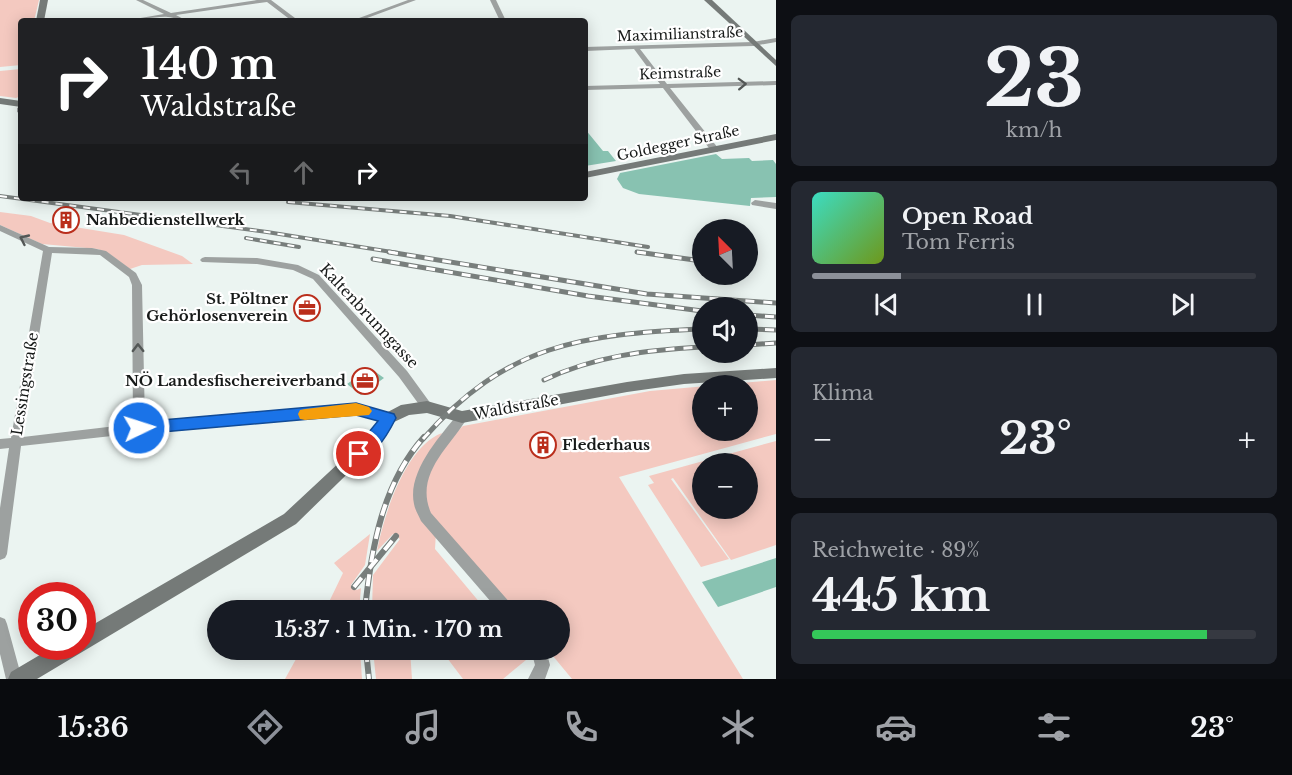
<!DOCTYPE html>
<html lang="de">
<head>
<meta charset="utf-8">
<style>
  body { margin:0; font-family:"Libre Baskerville",serif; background:#242831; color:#f1f3f6; height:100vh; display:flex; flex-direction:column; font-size:22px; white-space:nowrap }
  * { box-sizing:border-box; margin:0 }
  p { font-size:20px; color:#9ea1a6 }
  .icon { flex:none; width:33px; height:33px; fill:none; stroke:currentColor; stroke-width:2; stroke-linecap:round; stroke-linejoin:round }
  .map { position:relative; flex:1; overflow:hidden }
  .panel { display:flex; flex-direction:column; gap:15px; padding:15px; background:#0d0f14; width:516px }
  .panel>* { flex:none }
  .banner { position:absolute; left:18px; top:18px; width:570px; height:183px; border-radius:6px; box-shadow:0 3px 15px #0003; background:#202124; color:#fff; overflow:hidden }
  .needle { width:39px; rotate:336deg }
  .buttons { position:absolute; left:692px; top:219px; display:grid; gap:12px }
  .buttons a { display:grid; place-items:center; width:66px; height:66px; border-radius:50%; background:#171b24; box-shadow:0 3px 15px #0003; font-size:30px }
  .speed { position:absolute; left:18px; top:582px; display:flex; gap:12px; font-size:30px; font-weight:700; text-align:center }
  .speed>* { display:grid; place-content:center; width:78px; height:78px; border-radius:50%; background:#171b24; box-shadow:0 3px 15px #0003; line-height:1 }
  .speed .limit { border:9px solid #d22; background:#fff; color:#111 }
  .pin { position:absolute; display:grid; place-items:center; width:51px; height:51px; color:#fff; margin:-26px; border:3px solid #fff; border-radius:50%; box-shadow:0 2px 6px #0007 }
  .me { position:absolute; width:66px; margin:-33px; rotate:86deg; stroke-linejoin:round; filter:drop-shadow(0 0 4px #0008) }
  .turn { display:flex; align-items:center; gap:21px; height:126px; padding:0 24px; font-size:27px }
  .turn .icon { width:78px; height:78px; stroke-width:2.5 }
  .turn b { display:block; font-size:42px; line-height:51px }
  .lanes { display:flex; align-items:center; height:57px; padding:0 24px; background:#0003; justify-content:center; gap:30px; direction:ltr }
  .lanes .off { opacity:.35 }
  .big { font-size:45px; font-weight:700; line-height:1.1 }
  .panel .tile { flex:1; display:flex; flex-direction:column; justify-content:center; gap:9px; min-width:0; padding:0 21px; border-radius:9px; background:#242831 }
  .panel .dial { align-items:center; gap:0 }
  .dial b { font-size:78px; line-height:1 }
  .song { display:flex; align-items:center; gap:18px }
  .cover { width:72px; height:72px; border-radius:9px; background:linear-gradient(135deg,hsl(170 70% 55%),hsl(80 70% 35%)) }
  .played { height:6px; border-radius:3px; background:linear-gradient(90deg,#8c9099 20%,#363941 20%) }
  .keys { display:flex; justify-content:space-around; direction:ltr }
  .heat { display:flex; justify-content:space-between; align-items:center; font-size:33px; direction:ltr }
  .charge { height:9px; border-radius:4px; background:linear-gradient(90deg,#34c759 89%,#363941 0) }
  .trip { position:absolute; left:207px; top:600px; width:363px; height:60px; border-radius:30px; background:#171b24; box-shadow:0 3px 15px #0003; font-weight:700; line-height:60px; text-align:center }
  .dock { display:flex; height:96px; justify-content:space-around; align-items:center; background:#090b0e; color:#9ea1a6 }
  .dock .icon { width:42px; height:42px }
  .dock .active { color:#8c9099 }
  .dock b { font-size:27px; color:#f1f3f6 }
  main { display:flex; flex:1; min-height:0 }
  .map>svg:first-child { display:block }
  .green { fill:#f4c9c0; fill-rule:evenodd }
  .building { fill:#88c2b1 }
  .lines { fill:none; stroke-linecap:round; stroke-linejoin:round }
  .street { fill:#9da1a0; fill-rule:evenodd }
  .secondary { fill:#757a78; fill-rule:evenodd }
  .rail-far2-casing { stroke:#787e7c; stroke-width:4 }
  .rail-far1-casing { stroke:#787e7c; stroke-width:5 }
  .rail-casing { stroke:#787e7c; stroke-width:6 }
  .rail-far2 { stroke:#fff; stroke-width:2; stroke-dasharray:7; stroke-linecap:butt }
  .rail-far1 { stroke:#fff; stroke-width:3; stroke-dasharray:9; stroke-linecap:butt }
  .rail { stroke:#fff; stroke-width:4; stroke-dasharray:12; stroke-linecap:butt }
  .oneway { stroke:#535756 }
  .route { fill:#1a73e8; stroke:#114b97; stroke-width:1.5 }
  .slow { fill:#f59e0b }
  .labels { text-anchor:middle; stroke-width:4.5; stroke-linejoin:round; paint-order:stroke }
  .far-street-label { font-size:14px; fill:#171a19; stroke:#fff }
  .poi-label { font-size:15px; font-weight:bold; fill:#171a19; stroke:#fff; text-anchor:start }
  .street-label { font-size:15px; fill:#171a19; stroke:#fff }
</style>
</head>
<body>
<main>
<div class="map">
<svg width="776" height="679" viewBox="0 0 776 679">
  <rect width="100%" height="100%" fill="#ebf4f1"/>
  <g class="green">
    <path d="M0 0H39L34 21H21V65L0 67Z"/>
    <path d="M21 69V96L16 98 0 96V71Z"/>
    <path d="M0 212 31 216 50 223 124 235 182 256 193 264 142 265 130 269 111 255 98 249 42 244 0 225Z"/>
    <path d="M776 380V434L619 477 743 679H572L548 650H560V610H514C493 587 473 564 453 541 443 531 429 518 424 505 416 483 448 439 463 426L650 391ZM702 386H747V430H702Z"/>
    <path d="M442 433 419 475 436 532 435 549 486 610H411L409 607 408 610H372L373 575 400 539 393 534 377 551C384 515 405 447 442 433Z"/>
    <path d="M776 441V545L731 560 673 478 671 479 729 559 701 567 648 485 654 483 649 476ZM702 464H747V508H702Z"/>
    <path d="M370 534 365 565 351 585 357 590 361 588 359 610H302L329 602 343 573 334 563Z"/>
    <path d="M301 650H360L362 679H285Z"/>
    <path d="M373 650H410L412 679H376Z"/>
    <path d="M441 650H518L526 660 503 679H463Z"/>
  </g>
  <g class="building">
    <path d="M585 129 603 151H608L616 161 585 166Z"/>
    <path d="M716 154 722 159 749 158 752 161 773 160 776 164V197L751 198 750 206 639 194 623 188 617 179 620 173Z"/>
    <path d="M370 368 384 378 361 395 347 384Z"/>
    <path d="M537 437 549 438V452L537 451Z"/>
    <path d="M776 558V587L718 607 702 582Z"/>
  </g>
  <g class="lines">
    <g class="street">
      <path d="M136 0H143L171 13 257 0H271L299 21H292L267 2 176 15 187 21C180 21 174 17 168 17 155 16 138 21 123 21L164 14Z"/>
      <path d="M408 0H416L359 21H351Z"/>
      <path d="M490 0H496L506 21H500Z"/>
      <path d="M776 38V42L753 46 640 49 667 84 776 81V85L670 88 718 148V152H712L663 88 585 90V86L660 84 634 49 585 51V47L753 42Z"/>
      <path d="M21 106V114L17 112V108Z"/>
      <path d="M755 200 776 203V209L752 205 751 203Z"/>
      <path d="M0 225 49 247 92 248 106 251 136 273 142 285 145 423 356 405 393 415 395 418 393 421 389 423 356 413 139 433 21 446 7 554 5 558 0 560V508L9 448 0 449V439L11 438 43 251 0 231ZM52 253 100 255 129 277 132 285 133 424 23 437Z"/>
      <path d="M205 257 257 258 298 265 319 275 407 371 431 404 433 407 431 410H423L399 377 313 279 293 270 257 264 202 262 200 260 202 258Z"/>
      <path d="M462 412 466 414 468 417C450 447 414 474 431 513L512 605 514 610H498L421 521C419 516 415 510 414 504 407 472 440 436 458 414Z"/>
      <path d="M0 617 5 619 7 624 22 679H6L0 654Z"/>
      <path d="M531 650H546L550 665 545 679H528L535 665Z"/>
    </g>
    <g class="secondary">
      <path d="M40 0H48L44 21H36Z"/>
      <path d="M704 0H712L776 60V66Z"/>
      <path d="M0 98 21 101V107L0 104Z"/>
      <path d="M776 134V140L585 178V172Z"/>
      <path d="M776 368V378L684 384 627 392 462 423 427 413 409 415 394 422 381 441 296 524 37 679H8L11 672 55 646H82V631L284 514 371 433 384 414 401 405 427 401 462 411 627 382 684 374Z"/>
    </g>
    <defs>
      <g id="rail-far2">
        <path d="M0 196 267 232 398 253"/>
        <path d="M288 202 450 216 648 247"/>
        <path d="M246 238 299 247"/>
        <path d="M637 252 647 253"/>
      </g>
      <g id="rail-far1">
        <path d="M389 252 647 294 776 303"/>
        <path d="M637 252 702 261"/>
        <path d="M373 259 588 296 702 311"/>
        <path d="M747 315 776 317"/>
        <path d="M747 329 776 330"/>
        <path d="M747 345 776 343"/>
        <path d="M544 380C595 356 647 350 702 347"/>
        <path d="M423 439C506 344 582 334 702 329"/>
      </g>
      <g id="rail">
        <path d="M354 587 396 536"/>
        <path d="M365 610C371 550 382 484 424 437"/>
        <path d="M366 650 369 679"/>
      </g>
    </defs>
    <use href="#rail-far2" class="rail-far2-casing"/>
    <use href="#rail-far1" class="rail-far1-casing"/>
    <use href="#rail" class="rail-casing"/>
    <use href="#rail-far2" class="rail-far2"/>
    <use href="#rail-far1" class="rail-far1"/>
    <use href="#rail" class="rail"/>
  </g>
  <defs><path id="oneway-chevron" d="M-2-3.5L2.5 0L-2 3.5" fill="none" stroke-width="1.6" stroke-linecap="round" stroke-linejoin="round" transform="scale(1.5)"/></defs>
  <g class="oneway">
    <use href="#oneway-chevron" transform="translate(742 84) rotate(-2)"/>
    <use href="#oneway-chevron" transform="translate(24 239) rotate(-155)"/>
    <use href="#oneway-chevron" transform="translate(138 348) rotate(-91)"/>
  </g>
  <path class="route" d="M356 403 394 414 396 418C389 432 372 464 353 458L351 454 378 421 356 415 139 434 134 432 131 428 134 423 139 422Z"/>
  <path class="slow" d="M356 403 369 407 372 411 369 415 305 420 300 419 298 414 300 410 305 409Z"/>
  <defs>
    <symbol id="building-ring" viewBox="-11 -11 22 22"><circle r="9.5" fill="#fff" stroke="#ba2e1c" stroke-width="1.5"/><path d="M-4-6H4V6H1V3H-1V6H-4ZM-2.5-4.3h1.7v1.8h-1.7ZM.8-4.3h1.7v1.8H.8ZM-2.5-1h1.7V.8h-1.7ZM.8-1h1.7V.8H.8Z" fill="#ba2e1c"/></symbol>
    <symbol id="office-ring" viewBox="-11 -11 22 22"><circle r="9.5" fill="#fff" stroke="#ba2e1c" stroke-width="1.5"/><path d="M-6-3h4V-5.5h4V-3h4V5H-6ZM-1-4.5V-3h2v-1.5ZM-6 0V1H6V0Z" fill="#ba2e1c"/></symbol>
  </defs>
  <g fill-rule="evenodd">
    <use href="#building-ring" x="51" y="205" width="30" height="30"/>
    <use href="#office-ring" x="292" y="293" width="30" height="30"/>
    <use href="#office-ring" x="350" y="366" width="30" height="30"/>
    <use href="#building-ring" x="528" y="430" width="30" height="30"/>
  </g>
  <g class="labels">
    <g class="far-street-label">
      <text transform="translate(680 34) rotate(-2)" y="5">Maximilianstraße</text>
      <text transform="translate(680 73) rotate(-2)" y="5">Keimstraße</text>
      <text transform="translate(678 143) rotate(-12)" y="5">Goldegger Straße</text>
    </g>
    <g class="poi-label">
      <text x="86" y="225">Nahbedienstellwerk</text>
      <text x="288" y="304" text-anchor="end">St. Pöltner<tspan x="288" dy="17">Gehörlosenverein</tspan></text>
      <text x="346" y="386" text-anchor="end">NÖ Landesfischereiverband</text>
      <text x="562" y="450">Flederhaus</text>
    </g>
    <g class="street-label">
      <text transform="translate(369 316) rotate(47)" y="5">Kaltenbrunngasse</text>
      <text transform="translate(25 384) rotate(-81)" y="5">Lessingstraße</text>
      <text transform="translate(516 407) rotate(-10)" y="5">Waldstraße</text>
    </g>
  </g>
</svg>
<div class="buttons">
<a><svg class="needle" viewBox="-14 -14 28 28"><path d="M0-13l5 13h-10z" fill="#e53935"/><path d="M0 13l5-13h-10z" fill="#9ea1a6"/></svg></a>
<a><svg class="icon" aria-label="sound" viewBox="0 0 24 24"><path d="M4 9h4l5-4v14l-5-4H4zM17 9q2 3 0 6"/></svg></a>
<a>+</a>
<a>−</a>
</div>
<div class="speed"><div class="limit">30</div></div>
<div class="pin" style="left:359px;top:454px;background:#d93025"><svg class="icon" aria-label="arrive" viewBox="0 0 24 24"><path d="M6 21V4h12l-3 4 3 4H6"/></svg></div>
<svg class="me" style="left:139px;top:428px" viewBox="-20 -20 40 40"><circle r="17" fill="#1a73e8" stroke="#fff" stroke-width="3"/><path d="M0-11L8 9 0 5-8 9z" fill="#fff"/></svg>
<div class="trip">15:37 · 1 Min. · 170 m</div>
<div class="banner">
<div class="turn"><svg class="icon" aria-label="right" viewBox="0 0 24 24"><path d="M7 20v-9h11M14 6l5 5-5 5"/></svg><div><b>140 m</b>Waldstraße</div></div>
<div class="lanes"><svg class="icon off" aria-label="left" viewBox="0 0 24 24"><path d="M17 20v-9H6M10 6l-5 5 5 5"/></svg><svg class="icon off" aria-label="ahead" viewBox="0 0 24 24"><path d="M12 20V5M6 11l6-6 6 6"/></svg><svg class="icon" aria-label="right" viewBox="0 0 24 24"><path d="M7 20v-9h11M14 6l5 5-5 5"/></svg></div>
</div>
</div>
<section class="panel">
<div class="tile dial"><b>23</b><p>km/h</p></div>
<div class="tile">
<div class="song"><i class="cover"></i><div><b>Open Road</b><p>Tom Ferris</p></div></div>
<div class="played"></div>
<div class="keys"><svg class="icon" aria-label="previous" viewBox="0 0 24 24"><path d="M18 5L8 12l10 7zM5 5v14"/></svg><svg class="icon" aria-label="pause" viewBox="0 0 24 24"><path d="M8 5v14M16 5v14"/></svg><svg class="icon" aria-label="next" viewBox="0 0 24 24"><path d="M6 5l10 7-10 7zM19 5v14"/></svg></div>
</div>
<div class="tile"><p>Klima</p>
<div class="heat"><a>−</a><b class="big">23°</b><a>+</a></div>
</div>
<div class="tile"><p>Reichweite · 89%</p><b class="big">445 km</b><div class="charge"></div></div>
</section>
</main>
<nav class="dock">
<b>15:36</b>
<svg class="icon active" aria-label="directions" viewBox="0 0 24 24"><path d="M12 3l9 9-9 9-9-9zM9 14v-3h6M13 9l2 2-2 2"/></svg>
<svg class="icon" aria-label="music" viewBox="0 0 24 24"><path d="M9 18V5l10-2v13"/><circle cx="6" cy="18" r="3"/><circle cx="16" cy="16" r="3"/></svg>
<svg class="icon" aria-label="phone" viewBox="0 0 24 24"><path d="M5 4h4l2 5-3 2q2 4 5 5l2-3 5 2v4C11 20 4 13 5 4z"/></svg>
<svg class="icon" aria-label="climate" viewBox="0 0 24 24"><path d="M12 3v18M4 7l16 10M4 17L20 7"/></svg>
<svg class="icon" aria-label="car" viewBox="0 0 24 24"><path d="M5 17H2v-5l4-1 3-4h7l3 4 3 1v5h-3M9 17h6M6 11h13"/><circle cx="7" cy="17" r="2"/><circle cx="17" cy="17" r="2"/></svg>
<svg class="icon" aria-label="filters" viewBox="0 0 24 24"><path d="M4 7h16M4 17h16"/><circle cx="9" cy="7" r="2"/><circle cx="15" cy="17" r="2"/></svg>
<b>23°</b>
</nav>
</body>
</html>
